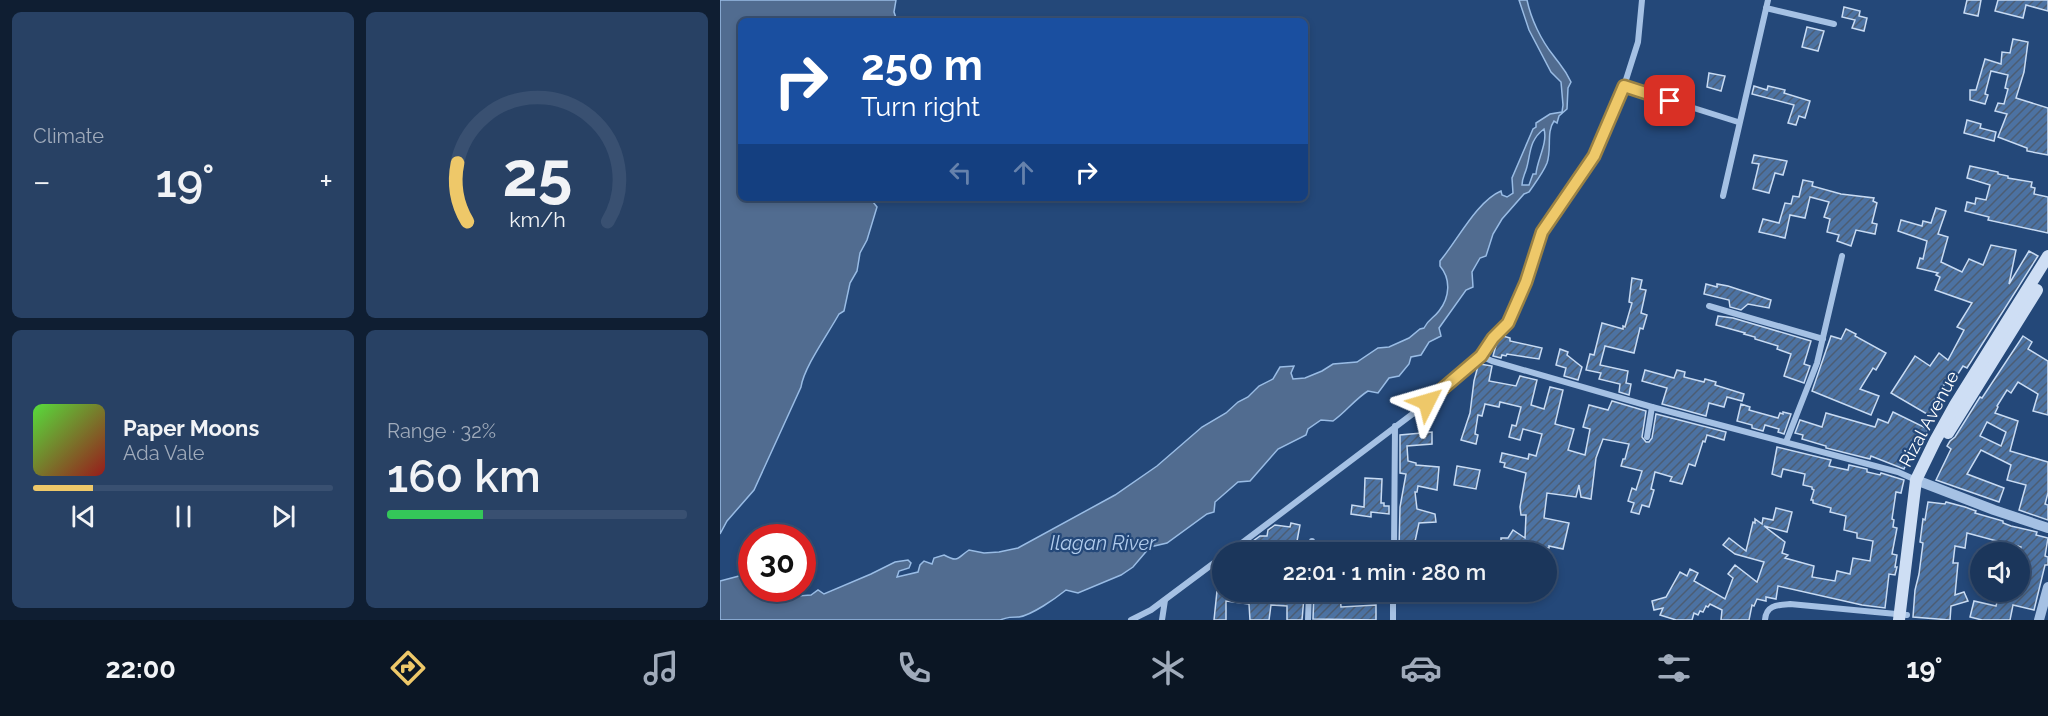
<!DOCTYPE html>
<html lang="en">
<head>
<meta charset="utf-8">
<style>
  body { margin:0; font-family:Raleway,sans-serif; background:#284164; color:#f1f3f6; height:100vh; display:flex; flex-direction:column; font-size:22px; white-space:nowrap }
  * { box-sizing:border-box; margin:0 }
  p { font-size:20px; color:#a0abbb }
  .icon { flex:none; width:33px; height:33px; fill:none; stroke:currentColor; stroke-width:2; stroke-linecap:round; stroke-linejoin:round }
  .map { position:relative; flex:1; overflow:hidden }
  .details { display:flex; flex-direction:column; gap:12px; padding:12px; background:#0f1e32; width:720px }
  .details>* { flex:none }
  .banner { position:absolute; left:18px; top:18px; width:570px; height:183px; border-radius:9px; box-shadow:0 3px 9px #0003,0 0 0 2px #395071; background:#1a4fa0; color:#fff; overflow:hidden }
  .tools { position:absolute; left:1250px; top:542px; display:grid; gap:12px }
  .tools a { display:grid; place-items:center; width:60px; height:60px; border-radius:50%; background:#1b365b; box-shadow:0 3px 9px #0003,0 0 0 2px #395071; font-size:30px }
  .speed { position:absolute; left:18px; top:524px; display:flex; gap:12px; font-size:30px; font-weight:700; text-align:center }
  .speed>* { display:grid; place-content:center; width:78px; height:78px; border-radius:50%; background:#1b365b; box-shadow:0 3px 9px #0003,0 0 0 2px #395071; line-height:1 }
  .speed .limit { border:9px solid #d22; background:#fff; color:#111 }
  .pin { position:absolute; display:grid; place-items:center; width:51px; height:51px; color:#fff; margin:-26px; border-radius:12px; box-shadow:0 3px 9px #0006 }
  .me { position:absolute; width:66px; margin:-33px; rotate:50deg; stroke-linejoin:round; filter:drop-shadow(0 0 4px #0008) }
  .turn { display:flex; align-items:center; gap:21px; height:126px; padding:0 24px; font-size:27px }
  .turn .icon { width:78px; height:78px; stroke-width:2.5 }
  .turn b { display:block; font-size:42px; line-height:51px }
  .lanes { display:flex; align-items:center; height:57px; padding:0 24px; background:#0003; justify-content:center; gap:30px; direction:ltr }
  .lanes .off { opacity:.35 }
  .big { font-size:45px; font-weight:600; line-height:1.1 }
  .details .tile { flex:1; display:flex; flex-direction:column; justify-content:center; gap:9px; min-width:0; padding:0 21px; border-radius:9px; background:#284164 }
  .details .dial { align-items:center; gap:0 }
  .dial svg { height:156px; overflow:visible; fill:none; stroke:#395071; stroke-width:7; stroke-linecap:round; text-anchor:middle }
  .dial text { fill:#f1f3f6; stroke:none }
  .song { display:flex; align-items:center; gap:18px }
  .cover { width:72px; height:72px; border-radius:9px; background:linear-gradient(135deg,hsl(110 70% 55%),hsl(0 70% 35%)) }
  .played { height:6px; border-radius:3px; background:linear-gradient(90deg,#eec869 20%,#395071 20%) }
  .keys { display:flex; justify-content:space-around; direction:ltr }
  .heat { display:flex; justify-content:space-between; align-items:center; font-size:33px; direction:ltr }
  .charge { height:9px; border-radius:4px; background:linear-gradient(90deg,#34c759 32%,#395071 0) }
  .details .tiles { flex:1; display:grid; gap:12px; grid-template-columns:repeat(2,1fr) }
  .trip { position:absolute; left:492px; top:542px; width:345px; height:60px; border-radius:30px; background:#1b365b; box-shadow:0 3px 9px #0003,0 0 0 2px #395071; font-weight:600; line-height:60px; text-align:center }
  .tabs { display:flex; height:96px; justify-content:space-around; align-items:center; background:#0b1624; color:#a0abbb }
  .tabs .icon { width:42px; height:42px }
  .tabs .on { color:#eec869 }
  .tabs b { font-size:27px; color:#f1f3f6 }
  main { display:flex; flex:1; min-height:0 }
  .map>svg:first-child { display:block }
  .water { fill:#516c90; stroke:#99bce5; stroke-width:1.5; fill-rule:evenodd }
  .building { fill:url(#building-hatch); stroke:#c8dbf3; stroke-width:1.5; fill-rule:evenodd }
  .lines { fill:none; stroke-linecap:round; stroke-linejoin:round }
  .minor { stroke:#a5c1e4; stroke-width:6 }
  .tertiary { stroke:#a5c1e4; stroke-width:10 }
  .secondary { stroke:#cedef4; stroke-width:12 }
  .route-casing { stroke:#9b8244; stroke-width:15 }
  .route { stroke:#eec869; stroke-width:10 }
  .labels { text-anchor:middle; stroke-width:4.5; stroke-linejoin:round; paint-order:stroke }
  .street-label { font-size:18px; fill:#fff; stroke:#244879 }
  .water-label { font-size:20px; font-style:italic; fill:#b0cbec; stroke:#244879 }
</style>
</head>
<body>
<main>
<section class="details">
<div class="tiles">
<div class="tile"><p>Climate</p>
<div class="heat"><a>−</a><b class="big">19°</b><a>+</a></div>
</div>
<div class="tile dial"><svg viewBox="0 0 100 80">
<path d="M14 69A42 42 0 1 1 86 69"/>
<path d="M14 69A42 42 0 0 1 9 39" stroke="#eec869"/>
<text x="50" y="56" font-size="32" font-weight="700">25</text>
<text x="50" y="72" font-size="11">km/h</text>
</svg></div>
<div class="tile">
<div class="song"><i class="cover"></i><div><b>Paper Moons</b><p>Ada Vale</p></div></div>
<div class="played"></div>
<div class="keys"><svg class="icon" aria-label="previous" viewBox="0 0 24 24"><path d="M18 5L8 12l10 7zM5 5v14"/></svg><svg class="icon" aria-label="pause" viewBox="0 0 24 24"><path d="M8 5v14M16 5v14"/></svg><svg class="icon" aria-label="next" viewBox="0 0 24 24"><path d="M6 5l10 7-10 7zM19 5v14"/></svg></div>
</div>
<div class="tile"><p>Range · 32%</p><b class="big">160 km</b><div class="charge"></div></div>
</div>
</section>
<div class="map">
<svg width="1328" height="620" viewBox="0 0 1328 620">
  <defs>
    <pattern id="building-hatch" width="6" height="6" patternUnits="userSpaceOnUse" patternTransform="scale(1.5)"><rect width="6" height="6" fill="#4c72a2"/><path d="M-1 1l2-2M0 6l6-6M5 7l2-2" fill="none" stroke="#4c5d73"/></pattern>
  </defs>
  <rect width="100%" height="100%" fill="#244879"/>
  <g class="water">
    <path d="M0 0H176L174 12 177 21H21V198H153V202L157 207 147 240 140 253 137 271 130 283 124 311 119 314C108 334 84 367 81 387L34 490 7 521 0 534Z"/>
    <path d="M799 0H807C811 19 821 40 833 55 841 66 845 69 851 82L848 88 847 109 839 116 837 123 834 121C826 132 832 149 827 163 823 173 815 183 809 192L804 194 782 219 773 234 766 256 760 258 752 272 753 287 746 290 719 328 721 336 709 342 701 355 691 357 689 364 679 376 669 378 658 393 648 391C635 399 626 412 613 421L601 420 588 429 586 435 558 449 530 481 518 482 495 502 494 512 487 514 447 543 430 547 413 567 401 575 358 593 346 590C336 598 312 615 299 617 291 617 288 617 280 620H0V581L19 576 31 568 32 588H82L78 596 91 595 98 590 104 594 151 574 175 562 188 560 191 563 189 568 179 571 177 577 198 572 200 565 204 561 212 564 214 558 224 555C239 563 237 558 249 550L264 553 279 552 298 548 395 495 437 466 482 427 506 413 518 402 528 397 539 386 553 379 560 367 574 366 571 373 573 379 585 378 602 371 613 364 637 362 658 348 669 347 689 338 700 329 704 328C710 317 713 319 719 311 730 297 731 279 720 266V261C737 241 757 201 781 191L782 195 787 197 793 193 792 178 813 129 816 127V123L830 114 842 112 843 105 841 82 831 72 809 30ZM824 129C828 143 817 160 816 174H813L809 185H802C802 179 804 176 806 170 811 155 808 141 824 129Z"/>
  </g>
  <g class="building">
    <path d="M1247 0H1261L1258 16 1244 13Z"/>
    <path d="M1278 0H1328V11L1306 5 1303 18 1275 11Z"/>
    <path d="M1124 7 1140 11 1139 16 1147 18 1144 31 1132 28 1135 20 1122 17Z"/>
    <path d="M1087 27 1104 31 1098 51 1082 47Z"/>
    <path d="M1293 39 1308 42 1304 72 1296 98 1328 108V155L1307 151V148L1278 137 1287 114 1275 111 1278 103 1284 104 1288 89 1285 88 1288 75 1271 71 1265 94 1268 95 1265 104 1250 100V90H1256L1265 59 1281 64 1282 52 1290 53Z"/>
    <path d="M989 73 1005 76 1001 91 987 87Z"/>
    <path d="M1034 86 1047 90 1048 86 1065 90 1064 93 1090 101 1085 118 1079 116 1076 125 1068 123 1074 105 1032 94Z"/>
    <path d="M1247 120 1261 124 1260 128 1276 132 1274 141 1244 133Z"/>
    <path d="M1034 155 1067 161 1063 175 1055 173 1049 193 1033 189 1039 164 1032 163Z"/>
    <path d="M1250 166 1278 172V174L1288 176V178L1312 182 1311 187 1315 188 1314 194 1328 197V233L1268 220 1269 217 1245 211 1247 202 1255 204 1256 198 1266 200 1270 185 1247 178Z"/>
    <path d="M1083 180 1093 182 1092 186 1121 194 1154 198 1153 201 1157 203 1152 223 1157 224 1155 234 1136 230 1131 246 1117 241 1119 235 1107 232 1110 219 1104 217 1109 202 1090 197 1085 218 1070 215 1065 238 1039 232 1043 219 1059 223 1065 203 1071 204 1073 196 1079 197Z"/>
    <path d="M1216 208 1226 211 1218 234 1228 237 1221 262 1242 272 1249 259 1263 265 1271 245 1296 250 1289 284 1309 251 1318 256 1247 368 1243 366 1234 380 1229 377 1212 404 1218 407 1212 417 1171 393 1195 356 1210 366 1219 353 1228 360 1244 330 1237 327 1252 303 1215 290 1220 277 1216 275 1218 273 1197 268 1200 258 1203 259 1207 241 1178 231 1181 220 1202 226 1203 221 1211 223Z"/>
    <path d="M912 278 922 280 920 289 926 290 921 313 927 315 923 329 920 328 914 353 885 346 880 365 908 371 906 383 911 384 909 395 899 392 900 384 879 379 881 373 866 370 870 354 874 355 882 323 903 329V326L905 327 912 303 909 302Z"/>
    <path d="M986 284 997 287V284L1008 286 1051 300 1049 308 1028 304 1021 310 1010 307 1009 300 984 294Z"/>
    <path d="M998 316 1013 318 1091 341 1084 364 1090 366 1084 383 1064 376 1071 354 1057 349 1058 346 1035 339V337L1024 334 1025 333 996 325Z"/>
    <path d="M1126 329 1136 334 1135 336 1166 353 1156 370 1153 368 1140 389 1159 396 1151 415 1092 391 1111 336 1121 339Z"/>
    <path d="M783 336 790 338V341L822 348 819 359 787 354 786 356 782 355 781 358 773 356 777 342Z"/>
    <path d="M1303 336 1312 342 1308 349 1328 361V415L1313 411 1318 394 1298 382 1291 393 1287 390 1277 406 1278 407 1275 413 1298 421 1290 451 1328 462V493L1325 504 1328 505V520L1299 510 1306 485 1287 480 1291 465 1261 450 1247 474 1284 488 1279 502 1216 480 1231 449 1227 446 1230 441 1235 437 1260 397 1262 398ZM1267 422 1286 432 1281 446 1260 436Z"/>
    <path d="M840 349 848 352 847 355 862 367 858 380 844 376 846 368 836 365Z"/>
    <path d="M760 364 772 366 769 381 796 386 800 376 817 380 811 405 824 409 830 387 843 390 835 424 854 429 848 450 865 455 870 429 863 427 869 405 888 410 892 401 926 411 922 437 926 442H929L932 438 936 414 1006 432 1004 440 987 435 985 442 983 441 975 466 969 464 962 484 950 481 952 477 935 472 931 489 934 490 929 507 922 505 919 514 911 512 914 503 908 501 912 488 916 490 922 471 901 466 903 459H905L909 444 883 439 876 458 871 499 861 497 859 485 856 497 827 493 824 518 849 523 843 549 829 546V548H811V551L804 552H781V538H788L793 530 805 538 806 515H801L800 507 806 473 784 467 785 463 780 462 782 453 808 459 809 454 816 456 822 434 803 429 800 440 789 437 792 425 796 426 801 407 780 402 779 407 765 404 762 416 758 415 755 434 758 435 756 444 741 440 750 413 754 381 758 366Z"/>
    <path d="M925 370 954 378 957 370 965 372 964 377 984 382 985 379 996 382 995 385 1024 394 1022 401 1007 397 1004 407 989 403 986 416 942 404 947 388 922 381Z"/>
    <path d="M1021 404 1030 407 1029 410 1058 418 1060 413 1063 414V412L1071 414 1064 434 1058 432 1059 429 1045 425 1043 431 1032 428V425L1017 421Z"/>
    <path d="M1173 412 1208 429 1194 454 1191 452 1184 469 1151 456 1150 459 1106 448V446L1082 439 1083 435 1075 433 1080 420 1102 427 1106 413 1155 427 1158 419 1168 423Z"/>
    <path d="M712 432V444L687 446 688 461 696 463V465L719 467 717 490 698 486 697 492H695L697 509 715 514 716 522 699 523 693 551 679 549 680 507 686 474 680 473V435Z"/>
    <path d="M1057 447 1111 460 1109 466 1128 470 1129 465 1147 469V472L1160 475 1161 473 1184 480 1181 493 1176 492 1172 519 1174 520 1173 527 1177 528 1172 554 1177 555 1175 567H1177L1175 575 1169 574 1165 608 1142 605 1058 586 1056 599 1046 597V601L1037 599 1034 606 1032 605 1029 620H1001L1002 610 990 604 988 607 986 606 983 612 980 611 978 615 974 613 972 620H956L940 615 943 608 934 610 932 601 946 597 960 572 967 576 970 569 978 573 974 581 1005 599 1013 578 1008 574 1015 565 1037 582 1044 562 1015 554 1003 545 1009 538 1026 551 1033 522 1035 523V519L1042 524 1043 518 1053 520 1056 508 1072 512 1067 532 1044 526 1065 542 1062 553 1068 555 1065 558 1094 566 1092 577 1115 581 1117 571 1130 574 1133 558 1150 561 1153 541 1137 538V533L1124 530 1126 516 1110 512 1111 508 1093 503V500H1091L1094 490 1092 489V487L1083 485 1085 474 1063 469 1061 477 1052 474Z"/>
    <path d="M737 466 760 470 756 489 734 485Z"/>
    <path d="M645 478 662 479 661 503H664V506H669V514L651 512V517L631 514 632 505 644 507Z"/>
    <path d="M1208 502 1225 504 1226 502 1245 507 1256 511 1255 513 1283 521V523L1291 526 1317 532 1316 535 1328 538 1325 556 1328 557V565H1325L1314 610 1293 605 1290 620H1262L1250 617 1254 601 1276 606 1280 591H1299V556L1301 547 1285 542 1283 548 1276 546 1277 541 1247 533 1245 548 1235 546 1233 563H1238L1235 595 1244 592 1248 601 1231 606 1230 620 1193 617 1195 590 1199 574 1203 543 1200 542 1203 519 1205 520Z"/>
    <path d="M571 523 580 525 577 541H586L585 552 567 551V548L549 547 548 552H541V548L529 547V544L540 536H547L548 530 555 525 570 527Z"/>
    <path d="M497 591H526L553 595V593L566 594 565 597H584L582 620H567V606L551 605 549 620H530L529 604 506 601V620H494Z"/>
    <path d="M594 591H620L621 607 656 605V620L593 619Z"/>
  </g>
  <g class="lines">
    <g class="minor">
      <path d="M1046 8 1114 24"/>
      <path d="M904 86 1018 122"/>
      <path d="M1003 196 1048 0"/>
      <path d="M989 306 1103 339"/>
      <path d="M761 356 772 361 932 407 1178 472 1196 480"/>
      <path d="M927 437 932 407"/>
      <path d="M1066 442 1097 363 1122 256"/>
      <path d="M510 552 707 403 761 356 773 338 788 323 806 282 822 233 874 156 904 86 918 42 922 0"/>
      <path d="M592 552V541"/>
      <path d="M674 552 675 426"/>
      <path d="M673 591V620"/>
      <path d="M411 620 431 610 502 557"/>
      <path d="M442 620 445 600"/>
      <path d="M588 620 589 591"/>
      <path d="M1045 620C1046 605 1057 605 1070 604L1187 615"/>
    </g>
    <g class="tertiary">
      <path d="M1196 480 1274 510 1328 528"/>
      <path d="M1319 620 1328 587"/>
    </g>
    <g class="secondary">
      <path d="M1228 433 1317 290"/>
      <path d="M1179 620 1196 480 1215 441 1235 405 1328 256"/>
    </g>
  </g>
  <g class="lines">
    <defs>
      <path id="route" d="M707 402 761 356 773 338 788 323 806 282 822 232 874 156 904 86 950 101"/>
    </defs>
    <use href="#route" class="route-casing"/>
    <use href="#route" class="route"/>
  </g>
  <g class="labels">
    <g class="street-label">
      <text transform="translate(1209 419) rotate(-62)" y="6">Rizal Avenue</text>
    </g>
    <g class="water-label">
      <text x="383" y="550">Ilagan River</text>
    </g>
  </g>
</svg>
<div class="tools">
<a><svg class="icon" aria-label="sound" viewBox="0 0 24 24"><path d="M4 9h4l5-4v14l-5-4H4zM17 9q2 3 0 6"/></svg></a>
</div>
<div class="speed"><div class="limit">30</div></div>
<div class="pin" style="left:950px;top:101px;background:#d93025"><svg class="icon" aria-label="arrive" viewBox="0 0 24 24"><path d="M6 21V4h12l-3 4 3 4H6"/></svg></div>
<svg class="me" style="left:707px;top:402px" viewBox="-20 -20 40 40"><path d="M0-17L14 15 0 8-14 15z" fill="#eec869" stroke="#fff" stroke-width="4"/></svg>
<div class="trip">22:01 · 1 min · 280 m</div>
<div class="banner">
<div class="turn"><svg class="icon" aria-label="right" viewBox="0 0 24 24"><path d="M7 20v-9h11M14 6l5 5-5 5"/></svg><div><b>250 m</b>Turn right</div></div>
<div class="lanes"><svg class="icon off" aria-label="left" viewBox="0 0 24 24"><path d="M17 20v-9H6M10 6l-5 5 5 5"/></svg><svg class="icon off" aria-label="ahead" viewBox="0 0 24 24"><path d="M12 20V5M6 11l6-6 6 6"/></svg><svg class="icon" aria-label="right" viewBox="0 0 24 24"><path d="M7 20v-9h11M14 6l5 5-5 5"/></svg></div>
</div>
</div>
</main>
<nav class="tabs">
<b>22:00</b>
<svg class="icon on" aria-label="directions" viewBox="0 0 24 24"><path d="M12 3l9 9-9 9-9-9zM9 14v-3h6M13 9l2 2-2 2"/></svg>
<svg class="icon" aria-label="music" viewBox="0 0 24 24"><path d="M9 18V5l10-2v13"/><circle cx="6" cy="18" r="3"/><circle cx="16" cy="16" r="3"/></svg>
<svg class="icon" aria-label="phone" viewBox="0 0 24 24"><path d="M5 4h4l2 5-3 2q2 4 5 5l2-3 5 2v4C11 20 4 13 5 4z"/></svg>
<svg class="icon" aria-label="climate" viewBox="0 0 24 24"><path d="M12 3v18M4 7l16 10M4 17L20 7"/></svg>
<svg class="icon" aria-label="car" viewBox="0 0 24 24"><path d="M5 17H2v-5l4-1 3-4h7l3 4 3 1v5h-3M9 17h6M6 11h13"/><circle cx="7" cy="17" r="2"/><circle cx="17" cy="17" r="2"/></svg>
<svg class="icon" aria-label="filters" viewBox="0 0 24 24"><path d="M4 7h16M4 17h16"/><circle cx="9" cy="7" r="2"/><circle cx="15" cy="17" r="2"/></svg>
<b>19°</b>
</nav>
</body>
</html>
